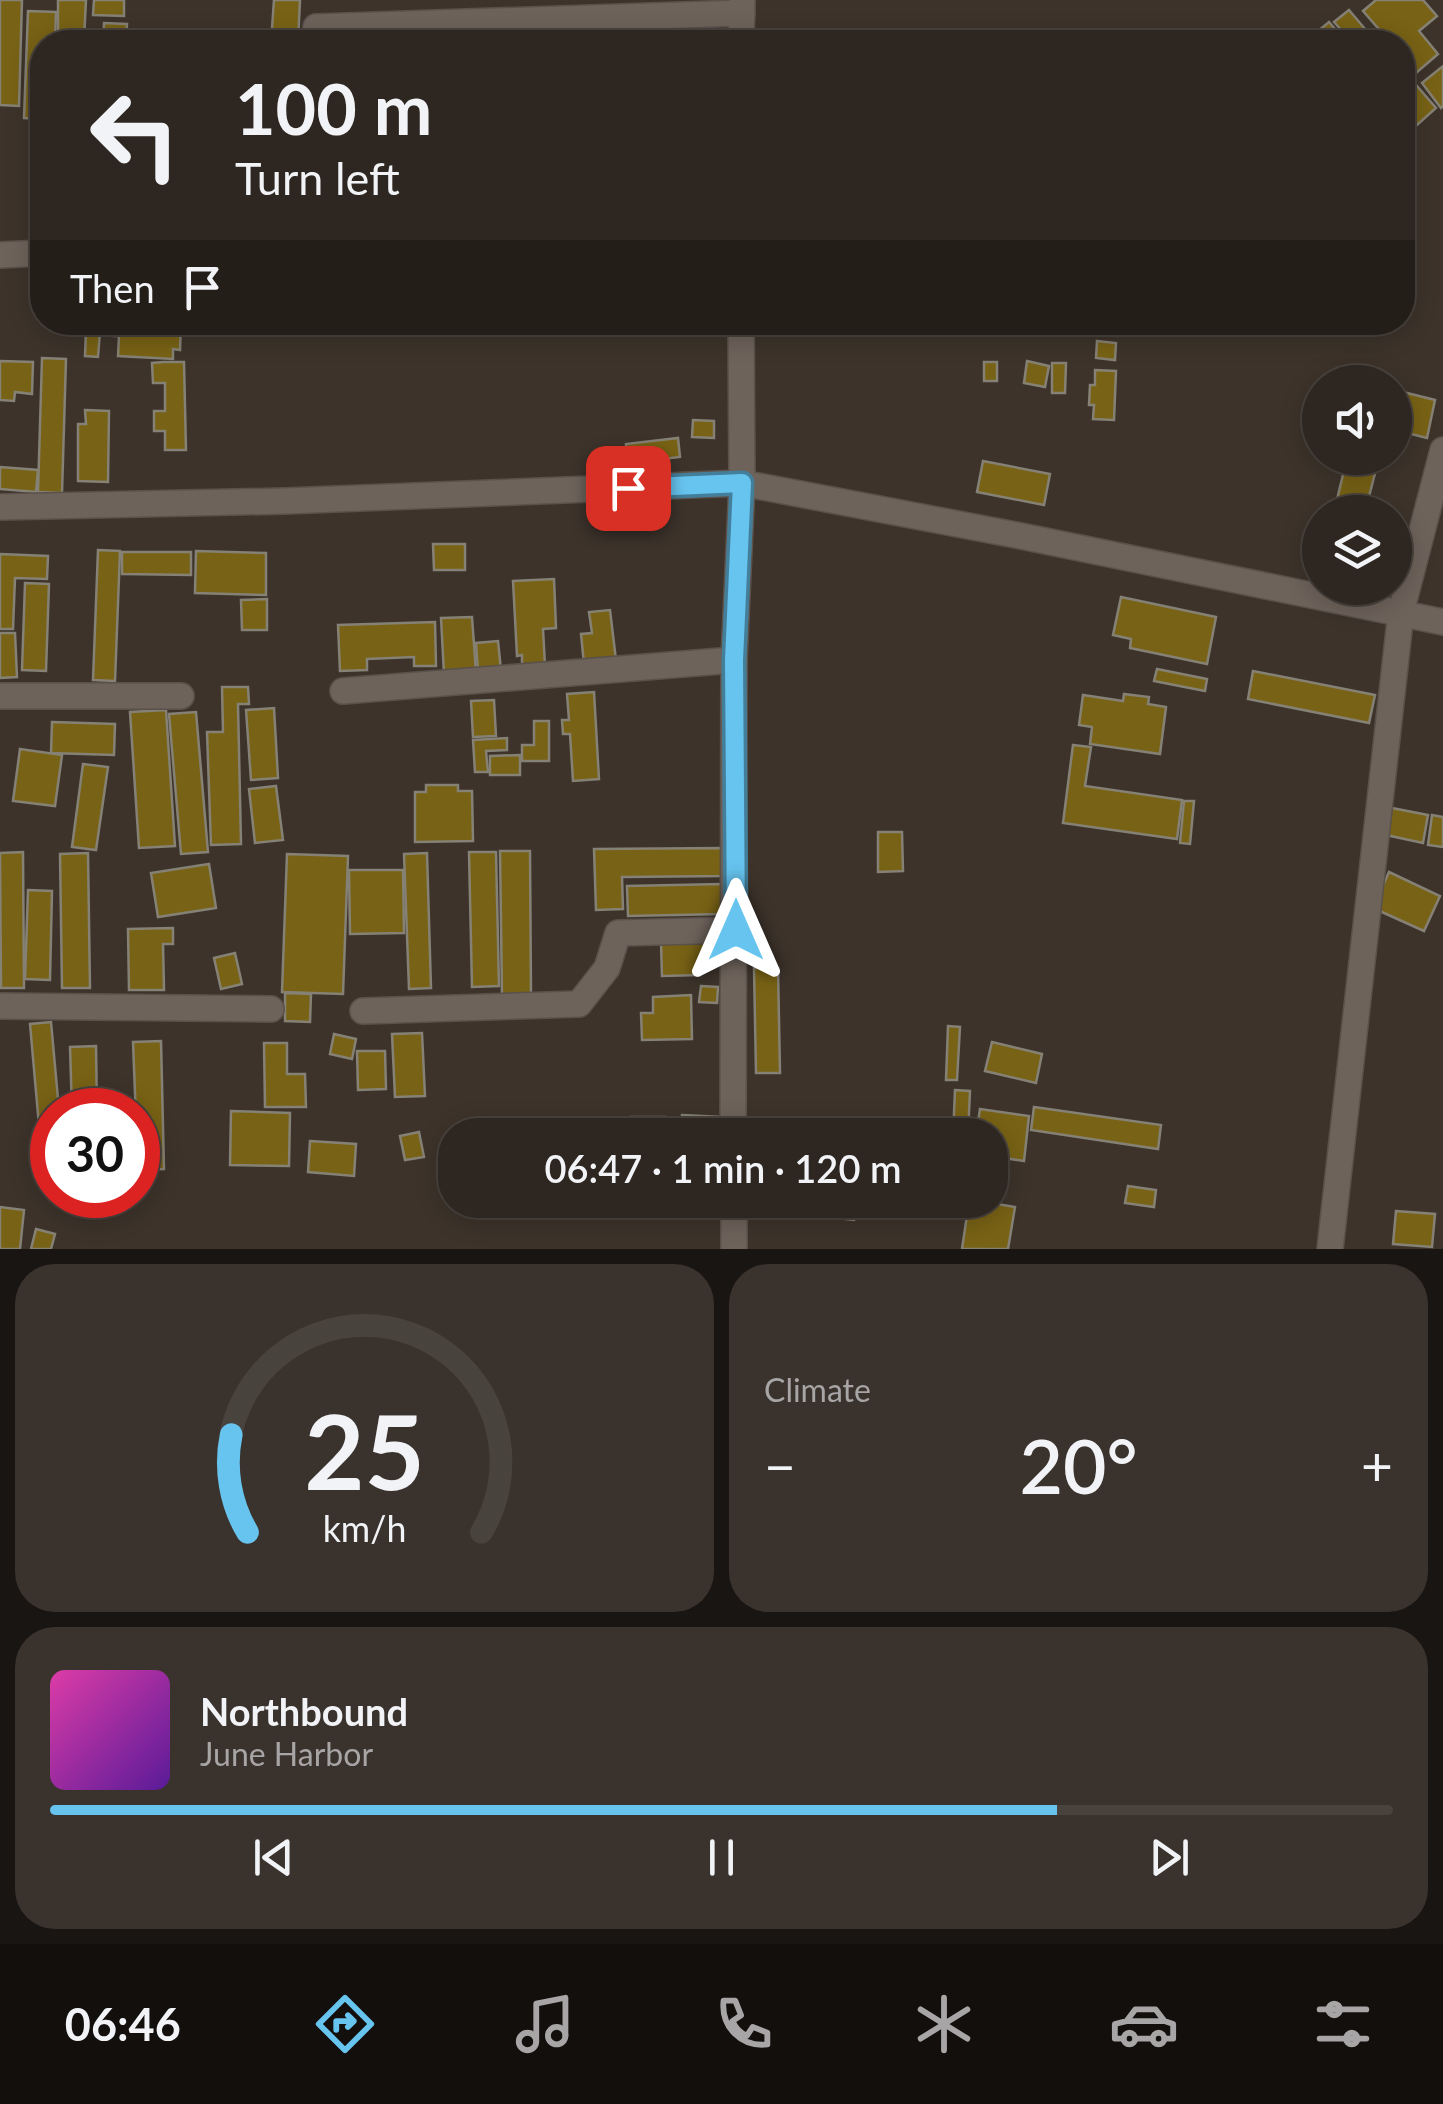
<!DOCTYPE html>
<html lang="en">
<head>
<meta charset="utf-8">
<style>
  body { margin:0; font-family:Lato,sans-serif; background:#3a322d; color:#f1f3f6; height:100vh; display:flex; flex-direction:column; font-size:38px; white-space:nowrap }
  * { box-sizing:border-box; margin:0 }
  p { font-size:32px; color:#a7a5a5 }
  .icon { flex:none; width:55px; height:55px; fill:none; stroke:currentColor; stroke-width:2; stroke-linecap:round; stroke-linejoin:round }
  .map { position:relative; height:1249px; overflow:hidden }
  .sheet { display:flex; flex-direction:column; gap:15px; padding:15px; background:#191512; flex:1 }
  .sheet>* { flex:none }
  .top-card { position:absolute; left:30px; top:30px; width:1385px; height:305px; border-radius:40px; box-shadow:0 5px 25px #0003,0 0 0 2px #49433e; background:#2e2620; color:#f1f3f6; overflow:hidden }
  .tools { position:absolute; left:1302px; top:365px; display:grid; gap:20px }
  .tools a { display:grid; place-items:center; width:110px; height:110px; border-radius:50%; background:#2e2620; box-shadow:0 5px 25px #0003,0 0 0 2px #49433e; font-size:50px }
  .speed { position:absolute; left:30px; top:1088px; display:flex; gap:20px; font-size:50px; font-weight:700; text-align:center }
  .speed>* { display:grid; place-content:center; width:130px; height:130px; border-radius:50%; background:#2e2620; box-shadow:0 5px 25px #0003,0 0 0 2px #49433e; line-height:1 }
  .speed .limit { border:15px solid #d22; background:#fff; color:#111 }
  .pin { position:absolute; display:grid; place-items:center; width:85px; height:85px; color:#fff; margin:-42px; border-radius:20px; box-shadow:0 5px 15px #0006 }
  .me { position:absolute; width:110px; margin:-55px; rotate:0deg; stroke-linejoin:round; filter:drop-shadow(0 0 8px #0008) }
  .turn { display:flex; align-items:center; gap:35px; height:210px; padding:0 40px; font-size:45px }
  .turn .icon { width:130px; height:130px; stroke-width:2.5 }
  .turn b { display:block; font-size:70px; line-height:85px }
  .then { display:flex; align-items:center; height:95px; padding:0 40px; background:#0003; gap:20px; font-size:38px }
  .big { font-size:75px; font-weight:600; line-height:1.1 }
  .sheet .tile { flex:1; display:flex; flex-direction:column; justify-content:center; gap:15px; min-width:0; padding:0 35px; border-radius:40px; background:#3a322d }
  .sheet .dial { align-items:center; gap:0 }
  .dial svg { height:260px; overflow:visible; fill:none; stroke:#49433e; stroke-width:7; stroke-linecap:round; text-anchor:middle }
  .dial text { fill:#f1f3f6; stroke:none }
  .song { display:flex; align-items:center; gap:30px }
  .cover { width:120px; height:120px; border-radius:15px; background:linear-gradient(135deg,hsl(320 70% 55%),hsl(270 70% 35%)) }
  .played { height:10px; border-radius:5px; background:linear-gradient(90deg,#67c4ef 75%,#49433e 75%) }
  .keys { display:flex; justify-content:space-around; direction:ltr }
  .heat { display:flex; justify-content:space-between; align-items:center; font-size:55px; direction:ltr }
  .sheet .tiles { flex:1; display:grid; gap:15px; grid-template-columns:1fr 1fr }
  .tile:last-child { grid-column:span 2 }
  .trip { position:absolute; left:438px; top:1118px; width:570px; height:100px; border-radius:40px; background:#2e2620; box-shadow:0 5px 25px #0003,0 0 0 2px #49433e; font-weight:600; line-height:100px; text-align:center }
  .tabs { display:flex; height:160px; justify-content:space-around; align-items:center; background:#120f0d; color:#a7a5a5 }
  .tabs .icon { width:70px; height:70px }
  .tabs .on { color:#67c4ef }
  .tabs b { font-size:45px; color:#f1f3f6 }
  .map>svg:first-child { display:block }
  .building { fill:#786215; stroke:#858174; stroke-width:2.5 }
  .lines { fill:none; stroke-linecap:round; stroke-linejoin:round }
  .street-casing { stroke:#5a514b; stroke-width:28 }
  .street { stroke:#6e635b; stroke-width:25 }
  .route-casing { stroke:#437f9b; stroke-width:25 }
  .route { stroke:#67c4ef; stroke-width:18 }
</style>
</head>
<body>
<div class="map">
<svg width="1443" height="1249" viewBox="0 0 1443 1249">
  <rect width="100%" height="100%" fill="#3d332b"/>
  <g class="building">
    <path d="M0 0H22L19 106 0 105Z"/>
    <path d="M58 0H86L84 40 58 39Z"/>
    <path d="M94 0H124V16L93 15Z"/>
    <path d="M274 0H300L298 42H271Z"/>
    <path d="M1376 0H1423L1437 16 1419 31 1438 54 1416 73 1402 57V42H1390L1363 11Z"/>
    <path d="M1349 10 1376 42H1352L1334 22Z"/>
    <path d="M28 11 56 12 55 42H42V119L24 118Z"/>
    <path d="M1329 22 1346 42H1318L1312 36Z"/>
    <path d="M104 23 127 24 126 42H103Z"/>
    <path d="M652 31 717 33V42H652Z"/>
    <path d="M1443 66V106L1441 108 1422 83Z"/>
    <path d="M1417 86 1436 108 1417 125 1402 108V98Z"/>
    <path d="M115 322H181L180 350 173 349V359L118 356 119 336H114Z"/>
    <path d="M86 331 100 332 98 357 85 356Z"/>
    <path d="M1097 341 1116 343 1115 360 1096 358Z"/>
    <path d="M42 358 66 359 62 493 38 492Z"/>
    <path d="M0 361 33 362 32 394 15 392 14 401 0 400Z"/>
    <path d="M1027 361 1049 366 1045 387 1024 383Z"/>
    <path d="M164 362H184L186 450H165V431H154V411H165V383H153L152 363Z"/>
    <rect x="984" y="362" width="13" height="19"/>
    <path d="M1052 363H1066L1065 393H1052Z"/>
    <path d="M1095 370 1116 371 1114 420 1093 419 1094 405H1089L1090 385H1095Z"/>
    <path d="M1395 390 1435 400 1427 438 1395 430Z"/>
    <path d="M85 410 109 411 108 482 78 481V424H86Z"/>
    <path d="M693 420 714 421V438L692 437Z"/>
    <path d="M678 438 680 457 628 463 626 444Z"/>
    <path d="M1347 458H1379L1365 512H1334Z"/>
    <path d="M983 461 1050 474 1044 505 977 492Z"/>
    <path d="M0 467 38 470 36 492 0 489Z"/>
    <path d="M433 544H465V570H434Z"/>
    <path d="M98 550 120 551 115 681 93 680Z"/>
    <path d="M196 551 266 553V595L195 593Z"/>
    <path d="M122 552H191V575L122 574Z"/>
    <path d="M0 554 48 556 47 579 15 578 13 629H0Z"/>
    <path d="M554 579 556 628 543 629 545 665 522 666V655L517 656 513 581Z"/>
    <path d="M25 583 49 584 46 671 22 670Z"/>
    <path d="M1121 597 1216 617 1207 664 1130 648 1131 639 1113 635Z"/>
    <path d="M267 599V630H242L241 600Z"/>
    <path d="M610 610 616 660 584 664 581 634 592 633 589 612Z"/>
    <path d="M472 617 476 672 444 674 441 618Z"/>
    <path d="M435 622 436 666H414V657L367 659V670L340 671 338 625Z"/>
    <path d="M0 633H15L17 677 0 678Z"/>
    <path d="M498 641 501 670 478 672 476 643Z"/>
    <path d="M1157 669 1207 679 1205 691 1154 681Z"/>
    <path d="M1253 671 1375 695 1369 723 1248 699Z"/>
    <path d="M222 687H248L249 704H238L241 844 211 845 207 732H223Z"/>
    <path d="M594 692 599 779 573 781 570 734H563L562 720H569L567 694Z"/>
    <path d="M1124 694 1149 697 1148 704 1166 707 1160 754 1090 744 1092 727 1079 725 1083 695 1123 701Z"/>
    <path d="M494 700 496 736 473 737 471 701Z"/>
    <path d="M274 708 278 778 251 780 246 710Z"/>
    <path d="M166 710 175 846 139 848 130 712Z"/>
    <path d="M196 712 208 852 181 854 169 714Z"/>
    <path d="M534 721H549V761H522V745H534Z"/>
    <path d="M52 722 115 724 114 755 51 753Z"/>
    <path d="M507 738V750L486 751 488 772H475L473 740Z"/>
    <path d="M1073 745 1091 747 1085 786 1182 800 1177 839 1063 823Z"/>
    <path d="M20 749 62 755 55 806 13 801Z"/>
    <path d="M520 755V775H490V756Z"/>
    <path d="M83 764 108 767 96 850 72 847Z"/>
    <path d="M426 785H458V791H472L473 841 415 842V792H426Z"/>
    <path d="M276 786 283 840 255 843 249 789Z"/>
    <path d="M1184 801H1194L1190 844 1180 843Z"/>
    <path d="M1392 808 1428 815 1423 843 1386 835Z"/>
    <path d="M1432 815 1443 817V847L1428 845Z"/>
    <path d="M878 832H902L903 871 878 872Z"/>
    <path d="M723 848 724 876 622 877 623 909 596 910 594 849Z"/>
    <path d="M500 851H530L531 995 502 996Z"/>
    <path d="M23 852 24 988H1L0 853Z"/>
    <path d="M469 852H496L499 986 472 987Z"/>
    <path d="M88 853 90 988H62L60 854Z"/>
    <path d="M427 853 431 988 409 989 404 854Z"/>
    <path d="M287 854 348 856 343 994 282 992Z"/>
    <path d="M209 864 216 908 158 917 151 873Z"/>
    <path d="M349 870H403L404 933 350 934Z"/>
    <path d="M1389 872 1440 896 1424 931 1373 908Z"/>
    <path d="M722 884 723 914 628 916 627 886Z"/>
    <path d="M28 890 52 891 50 980 25 979Z"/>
    <path d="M173 928V944H163L164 990H129L128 929Z"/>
    <path d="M719 941 720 962 700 963V975L662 976 661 943Z"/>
    <path d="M235 953 242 984 221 989 214 958Z"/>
    <path d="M754 968H778L780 1073H756Z"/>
    <path d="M701 986 718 987 717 1003 699 1002Z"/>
    <path d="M285 993 311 994 310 1022 285 1021Z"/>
    <path d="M691 995 692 1039 642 1040 641 1013H653V997Z"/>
    <path d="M51 1022 59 1110H52V1125L39 1126 30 1024Z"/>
    <path d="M948 1026 960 1027 957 1080H946Z"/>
    <path d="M422 1033 425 1096 395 1097 392 1034Z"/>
    <path d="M334 1034 356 1039 352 1059 330 1054Z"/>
    <path d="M161 1041 164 1169 138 1170 133 1042Z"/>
    <path d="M992 1042 1042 1054 1036 1083 985 1071Z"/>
    <path d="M264 1043H287V1074H305L306 1107H265Z"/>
    <path d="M96 1046 97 1110H72L70 1047Z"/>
    <path d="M357 1051H385L386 1089 358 1090Z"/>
    <path d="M955 1090 970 1091 968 1135H953Z"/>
    <path d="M1034 1107 1161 1125 1158 1149 1031 1130Z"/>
    <path d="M980 1109 1029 1116 1024 1161 990 1156V1135H976Z"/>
    <path d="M231 1111 290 1113 289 1166 230 1165Z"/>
    <path d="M682 1115 722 1117V1135H681Z"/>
    <rect x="631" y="1117" width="34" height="18"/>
    <path d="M419 1132 424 1157 405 1160 400 1136Z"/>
    <path d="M310 1141 356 1144 354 1176 308 1172Z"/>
    <path d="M52 1148V1167H38L37 1149Z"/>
    <path d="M1128 1186 1156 1190 1154 1207 1125 1203Z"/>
    <path d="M837 1200H857L854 1220 835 1218Z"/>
    <path d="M974 1200 1015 1207 1008 1249H962L967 1215H972Z"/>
    <path d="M0 1207 24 1210 20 1249H0Z"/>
    <path d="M1396 1211 1435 1214 1432 1247 1393 1244Z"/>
    <path d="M36 1229 55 1234 51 1249H31Z"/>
  </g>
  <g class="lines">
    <defs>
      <g id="street">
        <path d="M316 27 742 13"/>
        <path d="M741 42 742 0"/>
        <path d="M0 255 42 253"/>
        <path d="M0 507 285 501 742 483 1016 535 1443 622"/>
        <path d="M343 691 734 660"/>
        <path d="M0 696H181"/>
        <path d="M0 1006 271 1009"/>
        <path d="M363 1011 579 1004 607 968 618 933 736 930"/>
        <path d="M733 1135 734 660 742 483 741 322"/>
        <path d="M734 1200V1249"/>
        <path d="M1330 1249 1401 612 1443 450"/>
      </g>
    </defs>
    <use href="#street" class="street-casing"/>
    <use href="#street" class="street"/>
  </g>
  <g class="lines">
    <defs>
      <path id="route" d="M628 488 742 483 734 660 736 930"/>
    </defs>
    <use href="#route" class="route-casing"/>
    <use href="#route" class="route"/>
  </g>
</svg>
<div class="tools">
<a><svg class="icon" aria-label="sound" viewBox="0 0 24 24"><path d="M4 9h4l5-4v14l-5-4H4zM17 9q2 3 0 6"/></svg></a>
<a><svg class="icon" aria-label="layers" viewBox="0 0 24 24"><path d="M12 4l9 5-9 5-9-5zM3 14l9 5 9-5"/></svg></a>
</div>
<div class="speed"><div class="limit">30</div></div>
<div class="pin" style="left:628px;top:488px;background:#d93025"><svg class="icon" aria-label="arrive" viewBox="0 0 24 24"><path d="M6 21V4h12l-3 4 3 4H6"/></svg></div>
<svg class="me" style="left:736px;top:930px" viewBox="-20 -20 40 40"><path d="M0-17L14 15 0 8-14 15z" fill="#67c4ef" stroke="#fff" stroke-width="4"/></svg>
<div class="trip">06:47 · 1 min · 120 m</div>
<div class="top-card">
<div class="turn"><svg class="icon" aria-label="left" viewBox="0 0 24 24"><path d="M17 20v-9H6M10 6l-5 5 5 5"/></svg><div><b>100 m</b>Turn left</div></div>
<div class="then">Then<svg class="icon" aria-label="arrive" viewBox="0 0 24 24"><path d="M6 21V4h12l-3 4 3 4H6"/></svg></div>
</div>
</div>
<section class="sheet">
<div class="tiles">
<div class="tile dial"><svg viewBox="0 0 100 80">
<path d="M14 69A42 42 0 1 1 86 69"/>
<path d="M14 69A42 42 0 0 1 9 39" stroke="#67c4ef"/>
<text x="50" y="56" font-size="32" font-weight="700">25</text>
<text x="50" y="72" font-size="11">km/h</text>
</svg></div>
<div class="tile"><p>Climate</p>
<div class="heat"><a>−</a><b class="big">20°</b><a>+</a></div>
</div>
<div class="tile">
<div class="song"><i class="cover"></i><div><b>Northbound</b><p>June Harbor</p></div></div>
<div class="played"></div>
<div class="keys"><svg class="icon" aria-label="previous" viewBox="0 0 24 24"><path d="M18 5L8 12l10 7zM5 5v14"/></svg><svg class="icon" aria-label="pause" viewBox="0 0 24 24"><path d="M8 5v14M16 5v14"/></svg><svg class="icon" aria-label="next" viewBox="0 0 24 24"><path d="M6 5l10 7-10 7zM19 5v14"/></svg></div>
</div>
</div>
</section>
<nav class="tabs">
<b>06:46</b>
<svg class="icon on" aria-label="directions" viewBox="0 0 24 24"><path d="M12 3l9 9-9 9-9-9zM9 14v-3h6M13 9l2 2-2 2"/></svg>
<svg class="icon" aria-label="music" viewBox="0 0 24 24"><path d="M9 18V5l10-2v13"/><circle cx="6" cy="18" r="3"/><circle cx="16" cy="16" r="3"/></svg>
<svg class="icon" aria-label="phone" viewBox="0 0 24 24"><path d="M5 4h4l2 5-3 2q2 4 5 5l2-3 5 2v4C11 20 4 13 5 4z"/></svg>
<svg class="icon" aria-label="climate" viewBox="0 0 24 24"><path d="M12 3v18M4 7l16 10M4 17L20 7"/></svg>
<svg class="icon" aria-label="car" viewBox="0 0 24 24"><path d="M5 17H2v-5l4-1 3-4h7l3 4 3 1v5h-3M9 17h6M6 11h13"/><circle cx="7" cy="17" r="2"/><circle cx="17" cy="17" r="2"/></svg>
<svg class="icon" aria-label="filters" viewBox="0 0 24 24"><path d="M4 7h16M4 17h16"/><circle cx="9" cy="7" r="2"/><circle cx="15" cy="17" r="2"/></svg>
</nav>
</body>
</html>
